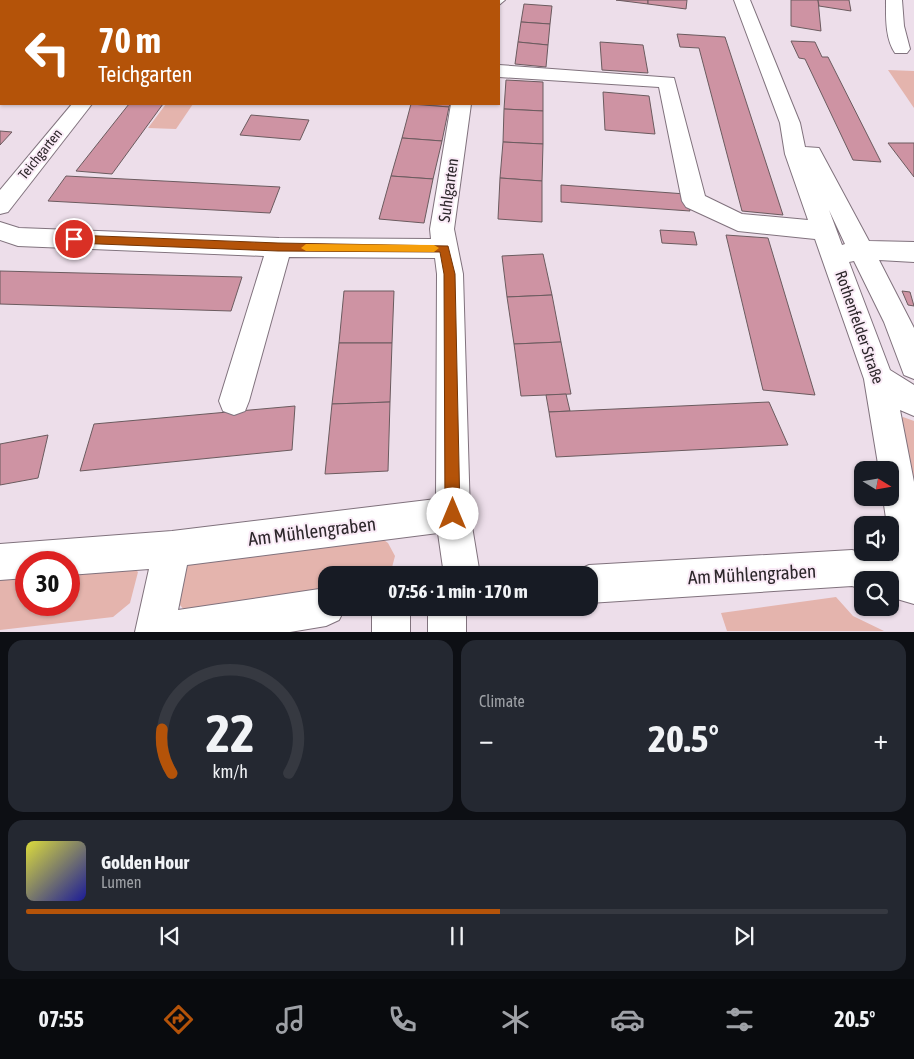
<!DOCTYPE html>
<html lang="en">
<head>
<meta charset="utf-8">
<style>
  body { margin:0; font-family:"Asap Condensed",sans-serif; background:#242831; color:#f1f3f6; height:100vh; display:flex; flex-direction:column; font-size:19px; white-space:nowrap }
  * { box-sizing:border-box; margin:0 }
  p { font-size:16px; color:#9ea1a6 }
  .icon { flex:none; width:28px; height:28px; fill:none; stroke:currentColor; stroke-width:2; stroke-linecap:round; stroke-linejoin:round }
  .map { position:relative; height:632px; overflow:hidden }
  .sheet { display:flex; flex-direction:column; gap:8px; padding:8px; background:#0d0f14; flex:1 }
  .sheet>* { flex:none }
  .top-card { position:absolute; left:0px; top:0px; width:500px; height:105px; box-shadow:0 1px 4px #0004; background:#b45309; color:#fff; overflow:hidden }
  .needle { width:32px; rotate:101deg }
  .fabs { position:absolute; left:854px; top:461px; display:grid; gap:10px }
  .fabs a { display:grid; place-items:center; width:45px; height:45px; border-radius:10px; background:#171b24; box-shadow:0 1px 4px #0004; font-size:25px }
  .speed { position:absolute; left:15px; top:551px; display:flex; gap:10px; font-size:25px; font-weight:700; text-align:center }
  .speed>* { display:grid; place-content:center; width:65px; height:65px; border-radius:50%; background:#171b24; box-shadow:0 1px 4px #0004; line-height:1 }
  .speed .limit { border:8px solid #d22; background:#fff; color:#111 }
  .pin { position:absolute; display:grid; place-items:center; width:42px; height:42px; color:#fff; margin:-21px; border:2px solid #fff; border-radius:50%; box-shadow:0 1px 5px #0007 }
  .me { position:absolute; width:55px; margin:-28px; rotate:0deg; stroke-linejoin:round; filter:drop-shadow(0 0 4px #0008) }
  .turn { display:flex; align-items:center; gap:18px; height:105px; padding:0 15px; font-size:22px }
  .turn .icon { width:65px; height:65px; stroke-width:2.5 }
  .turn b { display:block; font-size:35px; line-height:42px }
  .big { font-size:38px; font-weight:700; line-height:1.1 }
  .sheet .card { flex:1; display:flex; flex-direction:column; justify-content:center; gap:8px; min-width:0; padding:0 18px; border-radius:15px; background:#242831 }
  .sheet .dial { align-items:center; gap:0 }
  .dial svg { height:130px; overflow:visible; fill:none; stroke:#363941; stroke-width:7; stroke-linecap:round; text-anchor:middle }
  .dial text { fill:#f1f3f6; stroke:none }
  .song { display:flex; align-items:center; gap:15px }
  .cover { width:60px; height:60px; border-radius:8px; background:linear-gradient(135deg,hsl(60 70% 55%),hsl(240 70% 35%)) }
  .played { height:5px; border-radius:2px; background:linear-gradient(90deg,#b45309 55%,#363941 55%) }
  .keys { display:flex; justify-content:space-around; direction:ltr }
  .heat { display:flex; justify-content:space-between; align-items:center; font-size:28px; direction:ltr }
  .sheet .tiles { flex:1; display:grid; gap:8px; grid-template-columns:1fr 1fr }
  .card:last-child { grid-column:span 2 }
  .trip { position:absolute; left:318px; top:566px; width:280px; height:50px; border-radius:15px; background:#171b24; box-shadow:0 1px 4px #0004; font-weight:700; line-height:50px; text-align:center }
  .menu { display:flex; height:80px; justify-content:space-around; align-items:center; background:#090b0e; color:#9ea1a6 }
  .menu .icon { width:35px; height:35px }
  .menu .on { color:#b45309 }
  .menu b { font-size:22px; color:#f1f3f6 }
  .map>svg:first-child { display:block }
  .green { fill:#e4b4ad }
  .building { fill:#ce93a3; stroke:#6b5b5f }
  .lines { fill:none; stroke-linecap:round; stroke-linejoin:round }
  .minor-casing { stroke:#80727d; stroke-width:2 }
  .minor { fill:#fff; fill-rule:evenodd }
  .route { fill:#b45309; stroke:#753606 }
  .slow { fill:#f59e0b }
  .labels { text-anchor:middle; stroke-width:4; stroke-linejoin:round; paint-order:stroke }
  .far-street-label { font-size:14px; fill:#2d272b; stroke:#faebf7 }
  .street-label { font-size:16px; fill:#2d272b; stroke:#faebf7 }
  .near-street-label { font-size:19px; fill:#2d272b; stroke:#faebf7 }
</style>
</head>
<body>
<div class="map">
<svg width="914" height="632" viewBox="0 0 914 632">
  <rect width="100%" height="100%" fill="#eddeea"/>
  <g class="green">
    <path d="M888 70 914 71V108Z"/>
    <path d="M166 104H193L176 129 148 128Z"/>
    <path d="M903 417 914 421V479L899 421Z"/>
    <path d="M377 535 388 543 395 556 390 575H326V593L185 611 175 599 183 570 201 555Z"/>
    <path d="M128 562 138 572 130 603 113 617 0 630V573L26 571V605H69V567Z"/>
    <path d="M836 597 853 616 884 631H727L721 613Z"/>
  </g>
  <g class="building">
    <path d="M616 0H648V4Z"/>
    <path d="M648 0H687L686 9 648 4Z"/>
    <path d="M791 0H818L821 31 791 26Z"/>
    <path d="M818 0H849L851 11 819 6Z"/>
    <path d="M524 4 552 6 550 24 521 22Z"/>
    <path d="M521 22 550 24 548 45 518 42Z"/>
    <path d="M677 34 725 37 783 215 742 211 699 48 680 47Z"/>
    <path d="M791 41 815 42 822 57H828L881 162 853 160 805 59 799 58Z"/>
    <path d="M518 42 548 45 546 67 515 64Z"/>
    <path d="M600 42 643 45 648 73 602 70Z"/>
    <path d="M506 80 543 82V111L504 109Z"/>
    <path d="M603 92 649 96 655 134 605 130Z"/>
    <path d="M129 104H163L112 174 76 171Z"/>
    <path d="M411 104H450L449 107Z"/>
    <path d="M411 104 449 107 442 141 402 138Z"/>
    <path d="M504 109 543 111V144L503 142Z"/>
    <path d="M251 115 309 120 300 140 240 135Z"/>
    <path d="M0 131 12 132 0 145Z"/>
    <path d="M402 138 442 141 433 179 391 176Z"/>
    <path d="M503 142 543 144 542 181 500 178Z"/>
    <path d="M888 143H914V177Z"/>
    <path d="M66 176 280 187 270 213 48 201Z"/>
    <path d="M391 176 433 179 424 223 379 219Z"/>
    <path d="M500 178 542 181V222L498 219Z"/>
    <path d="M561 185 686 194 690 211 561 202Z"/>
    <path d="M660 230 694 232 697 245 662 243Z"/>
    <path d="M726 235 768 238 815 395 763 390Z"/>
    <path d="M543 254 552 295 507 297 502 256Z"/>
    <path d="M0 271 242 277 231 311 0 304Z"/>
    <path d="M344 291H394L392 343H339Z"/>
    <path d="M902 291 910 292 914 306 908 305Z"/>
    <path d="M552 295 561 342 514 344 507 297Z"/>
    <path d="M561 342 571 394 521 396 514 344Z"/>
    <path d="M339 343H392L390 402 332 404Z"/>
    <path d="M566 394 570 411 549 412 546 395Z"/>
    <path d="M390 402 388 471 325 474 332 404Z"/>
    <path d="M769 402 788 445 556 457 549 412Z"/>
    <path d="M295 406 292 450 80 471 94 424Z"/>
    <path d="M48 435 38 478 0 485V444Z"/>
  </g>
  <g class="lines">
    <defs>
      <g id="minor">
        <path d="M489 0H505L499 5V1Z"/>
        <path d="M734 0H750L800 123 805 147 819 148 869 241 914 242V262L879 260 914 328V379L904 375 884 322 854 261 849 262 890 370 914 385V416L900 410 914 482V604L890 597V580H862V589L852 586 589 603V575H574L576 571 589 565 852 550 893 561 890 525H887L883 498H890V470H879L864 379 815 239 738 231 686 207 682 201 659 87 499 77V65L674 78 705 196 742 214 808 220 785 154 780 123ZM829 210 845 244 842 245Z"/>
        <path d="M886 0H902L904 26 910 49 907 53H895C885 38 886 17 886 0Z"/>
        <path d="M72 104H92L8 212 0 214V190Z"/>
        <path d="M451 104H471L454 229 463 274 470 514 480 575H444L438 533 187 565 178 610 326 588V608H345L339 620 326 626 290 632H135L149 569 69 575V562H26V578L0 580V544L172 531 436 499 437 274 435 258 289 257 249 401 245 411 234 415 223 411 219 401 264 256 18 246 0 240V222L19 228 279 238 431 239 430 229Z"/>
        <rect x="372" y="608" width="38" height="24"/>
        <rect x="428" y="608" width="38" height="24"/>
      </g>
    </defs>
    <use href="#minor" class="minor-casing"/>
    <use href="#minor" class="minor"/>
  </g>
  <path class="route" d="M74 235 278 243 448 246 455 274 460 514 458 519 453 521 448 519 445 514 444 274 440 252 278 251 74 243 69 239Z"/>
  <path class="slow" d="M306 244 434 245 439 248 434 252 306 251 301 248Z"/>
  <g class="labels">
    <g class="far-street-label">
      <text transform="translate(40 154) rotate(-51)" y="5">Teichgarten</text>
    </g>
    <g class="street-label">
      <text transform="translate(448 190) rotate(-82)" y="6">Suhlgarten</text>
      <text transform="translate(860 327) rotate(71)" y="6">Rothenfelder Straße</text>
    </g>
    <g class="near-street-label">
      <text transform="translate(312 531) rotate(-7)" y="7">Am Mühlengraben</text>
      <text transform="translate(752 574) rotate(-3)" y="7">Am Mühlengraben</text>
    </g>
  </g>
</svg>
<div class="fabs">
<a><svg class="needle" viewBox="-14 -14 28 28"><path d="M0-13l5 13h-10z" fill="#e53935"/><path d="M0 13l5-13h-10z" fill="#9ea1a6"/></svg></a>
<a><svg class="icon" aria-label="sound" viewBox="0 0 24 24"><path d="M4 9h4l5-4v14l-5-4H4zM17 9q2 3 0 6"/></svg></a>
<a><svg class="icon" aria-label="search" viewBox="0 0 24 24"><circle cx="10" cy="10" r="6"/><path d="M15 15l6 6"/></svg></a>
</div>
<div class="speed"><div class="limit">30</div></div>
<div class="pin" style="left:74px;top:239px;background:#d93025"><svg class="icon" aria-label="arrive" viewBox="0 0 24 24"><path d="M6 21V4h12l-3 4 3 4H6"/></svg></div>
<svg class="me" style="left:453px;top:514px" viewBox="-20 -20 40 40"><circle r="19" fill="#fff"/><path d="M0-13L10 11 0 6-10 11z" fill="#b45309"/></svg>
<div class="trip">07:56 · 1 min · 170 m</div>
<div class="top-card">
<div class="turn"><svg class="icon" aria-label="left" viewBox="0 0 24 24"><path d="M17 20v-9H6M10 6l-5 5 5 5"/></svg><div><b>70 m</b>Teichgarten</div></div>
</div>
</div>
<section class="sheet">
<div class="tiles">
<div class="card dial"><svg viewBox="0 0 100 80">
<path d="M14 69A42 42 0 1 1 86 69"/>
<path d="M14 69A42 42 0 0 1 8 42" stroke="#b45309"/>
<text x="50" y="56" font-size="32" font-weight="700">22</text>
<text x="50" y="72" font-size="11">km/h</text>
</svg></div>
<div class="card"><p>Climate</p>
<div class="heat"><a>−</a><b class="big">20.5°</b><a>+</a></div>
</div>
<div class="card">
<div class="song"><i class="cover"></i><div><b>Golden Hour</b><p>Lumen</p></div></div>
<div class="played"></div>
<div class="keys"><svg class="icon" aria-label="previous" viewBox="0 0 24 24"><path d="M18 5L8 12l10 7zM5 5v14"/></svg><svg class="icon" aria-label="pause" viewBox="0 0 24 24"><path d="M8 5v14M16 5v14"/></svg><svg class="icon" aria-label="next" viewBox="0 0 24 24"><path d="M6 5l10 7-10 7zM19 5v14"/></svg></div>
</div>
</div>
</section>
<nav class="menu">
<b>07:55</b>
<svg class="icon on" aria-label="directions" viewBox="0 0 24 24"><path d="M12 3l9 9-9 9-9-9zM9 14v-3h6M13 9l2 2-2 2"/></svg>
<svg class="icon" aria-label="music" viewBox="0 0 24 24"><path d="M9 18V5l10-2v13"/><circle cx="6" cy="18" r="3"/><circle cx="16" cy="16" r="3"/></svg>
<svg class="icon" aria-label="phone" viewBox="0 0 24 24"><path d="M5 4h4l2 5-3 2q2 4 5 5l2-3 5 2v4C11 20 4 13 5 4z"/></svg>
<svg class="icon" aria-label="climate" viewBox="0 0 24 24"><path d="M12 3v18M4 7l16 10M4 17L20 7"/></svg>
<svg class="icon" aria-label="car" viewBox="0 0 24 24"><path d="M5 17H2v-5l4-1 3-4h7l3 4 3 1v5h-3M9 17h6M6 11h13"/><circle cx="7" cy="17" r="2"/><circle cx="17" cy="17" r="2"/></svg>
<svg class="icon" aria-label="filters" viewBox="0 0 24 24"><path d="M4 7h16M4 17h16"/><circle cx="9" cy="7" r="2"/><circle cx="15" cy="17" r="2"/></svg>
<b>20.5°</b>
</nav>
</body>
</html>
